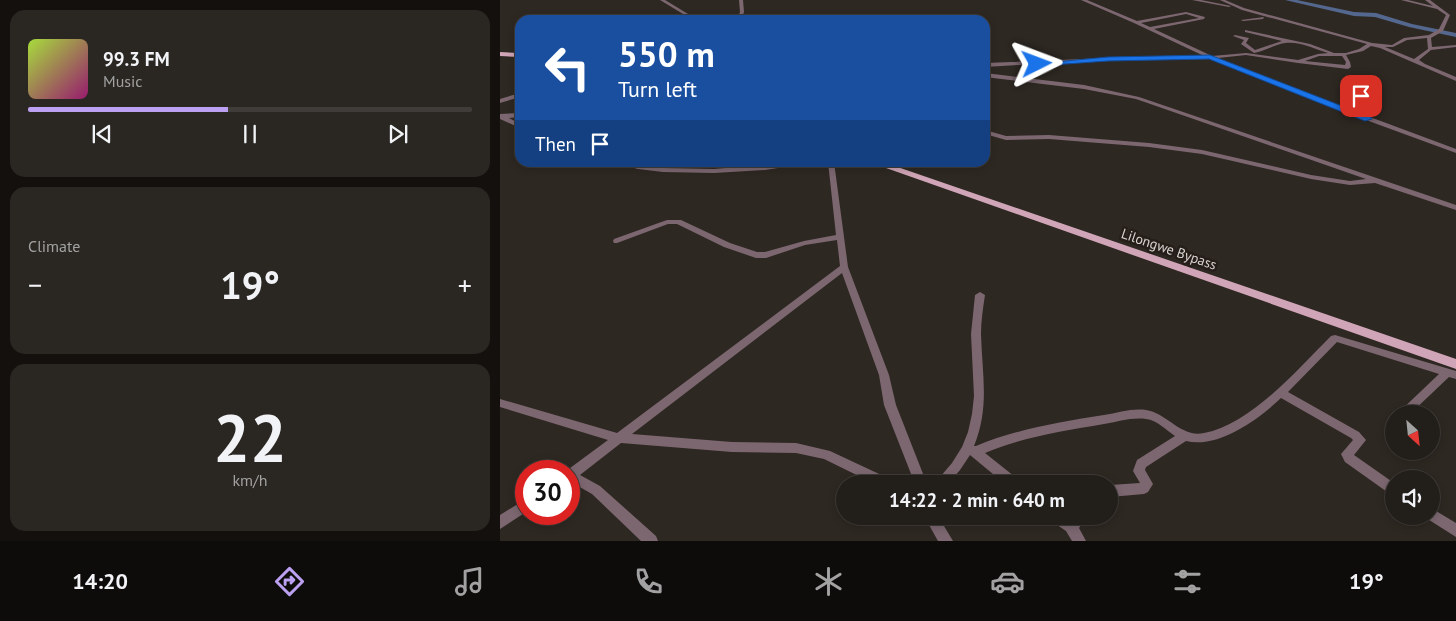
<!DOCTYPE html>
<html lang="en">
<head>
<meta charset="utf-8">
<style>
  body { margin:0; font-family:"PT Sans",sans-serif; background:#2a2723; color:#f1f3f6; height:100vh; display:flex; flex-direction:column; font-size:19px; white-space:nowrap }
  * { box-sizing:border-box; margin:0 }
  p { font-size:16px; color:#a2a2a2 }
  .icon { flex:none; width:28px; height:28px; fill:none; stroke:currentColor; stroke-width:2; stroke-linecap:round; stroke-linejoin:round }
  .map { position:relative; flex:1; overflow:hidden }
  .side { display:flex; flex-direction:column; gap:10px; padding:10px; background:#13100e; width:500px }
  .side>* { flex:none }
  .hud { position:absolute; left:15px; top:15px; width:475px; height:152px; border-radius:15px; box-shadow:0 2px 8px #0003,0 0 0 1px #3f3c39; background:#1a4fa0; color:#fff; overflow:hidden }
  .needle { width:32px; rotate:153deg }
  .fabs { position:absolute; left:885px; top:405px; display:grid; gap:10px }
  .fabs a { display:grid; place-items:center; width:55px; height:55px; border-radius:50%; background:#221e1a; box-shadow:0 2px 8px #0003,0 0 0 1px #3f3c39; font-size:25px }
  .speed { position:absolute; left:15px; top:460px; display:flex; gap:10px; font-size:25px; font-weight:700; text-align:center }
  .speed>* { display:grid; place-content:center; width:65px; height:65px; border-radius:50%; background:#221e1a; box-shadow:0 2px 8px #0003,0 0 0 1px #3f3c39; line-height:1 }
  .speed .limit { border:8px solid #d22; background:#fff; color:#111 }
  .pin { position:absolute; display:grid; place-items:center; width:42px; height:42px; color:#fff; margin:-21px; border-radius:10px; box-shadow:0 2px 8px #0006 }
  .me { position:absolute; width:55px; margin:-28px; rotate:87deg; stroke-linejoin:round; filter:drop-shadow(0 0 4px #0008) }
  .turn { display:flex; align-items:center; gap:18px; height:105px; padding:0 20px; font-size:22px }
  .turn .icon { width:65px; height:65px; stroke-width:2.5 }
  .turn b { display:block; font-size:35px; line-height:42px }
  .then { display:flex; align-items:center; height:48px; padding:0 20px; background:#0003; gap:10px; font-size:19px }
  .big { font-size:38px; font-weight:700; line-height:1.1 }
  .side .card { flex:1; display:flex; flex-direction:column; justify-content:center; gap:8px; min-width:0; padding:0 18px; border-radius:15px; background:#2a2723 }
  .side .dial { align-items:center; gap:0 }
  .dial b { font-size:65px; line-height:1 }
  .song { display:flex; align-items:center; gap:15px }
  .cover { width:60px; height:60px; border-radius:8px; background:linear-gradient(135deg,hsl(80 70% 55%),hsl(320 70% 35%)) }
  .played { height:5px; border-radius:2px; background:linear-gradient(90deg,#bca0f2 45%,#3f3c39 45%) }
  .keys { display:flex; justify-content:space-around; direction:ltr }
  .heat { display:flex; justify-content:space-between; align-items:center; font-size:28px; direction:ltr }
  .trip { position:absolute; left:336px; top:475px; width:282px; height:50px; border-radius:25px; background:#221e1a; box-shadow:0 2px 8px #0003,0 0 0 1px #3f3c39; font-weight:700; line-height:50px; text-align:center }
  .menu { display:flex; height:80px; justify-content:space-around; align-items:center; background:#0e0c0a; color:#a2a2a2 }
  .menu .icon { width:35px; height:35px }
  .menu .selected { color:#bca0f2 }
  .menu b { font-size:22px; color:#f1f3f6 }
  main { display:flex; flex:1; min-height:0 }
  .map>svg:first-child { display:block }
  .lines { fill:none; stroke-linecap:round; stroke-linejoin:round }
  .river { fill:#54678e; fill-rule:evenodd }
  .minor { fill:#7c6770; fill-rule:evenodd }
  .major { fill:#d0a5b7; fill-rule:evenodd }
  .route { fill:#1a73e8; stroke:#114b97 }
  .labels { text-anchor:middle; stroke-width:5; stroke-linejoin:round; paint-order:stroke }
  .street-label { font-size:14px; fill:#d8d4d0; stroke:#251e19 }
</style>
</head>
<body>
<main>
<section class="side">
<div class="card">
<div class="song"><i class="cover"></i><div><b>99.3 FM</b><p>Music</p></div></div>
<div class="played"></div>
<div class="keys"><svg class="icon" aria-label="previous" viewBox="0 0 24 24"><path d="M18 5L8 12l10 7zM5 5v14"/></svg><svg class="icon" aria-label="pause" viewBox="0 0 24 24"><path d="M8 5v14M16 5v14"/></svg><svg class="icon" aria-label="next" viewBox="0 0 24 24"><path d="M6 5l10 7-10 7zM19 5v14"/></svg></div>
</div>
<div class="card"><p>Climate</p>
<div class="heat"><a>−</a><b class="big">19°</b><a>+</a></div>
</div>
<div class="card dial"><b>22</b><p>km/h</p></div>
</section>
<div class="map">
<svg width="956" height="541" viewBox="0 0 956 541">
  <rect width="100%" height="100%" fill="#2e2822"/>
  <g class="lines">
    <path class="river" d="M785 0H797L854 12 876 13 912 24 956 33V37L909 27 875 17 854 16Z"/>
    <g class="minor">
      <path d="M160 0H165L198 20H193Z"/>
      <path d="M239 0H243L244 12 241 20H237L240 12Z"/>
      <path d="M581 0H587L637 21 686 12 705 17 704 19 654 29 712 56 746 53 798 60 818 54 828 53C815 49 799 41 785 43 774 45 764 51 754 53L741 44 744 40 733 36 735 35 749 38 746 43 755 50 782 41 745 32V30L810 44 834 53H846L859 49 867 44 742 10 720 0H725L744 8 872 43 892 45 904 38 929 35 939 29 946 15 937 9 901 0H908L933 6 925 0H930L950 15 943 31 931 38 932 47 956 45V47L931 50 919 60 925 64 956 77V81L880 48 871 46 863 51 846 55 850 62 851 67 848 69 798 63 746 55 718 58 862 114 860 112 865 107 856 97 874 84 873 81H877L880 84 879 85 862 97 871 107 866 112 870 117 956 149V153L866 120 710 59 608 60 485 67V63L608 58 704 56 634 23ZM686 14 699 18 650 27 641 23ZM927 38 928 49 914 59 885 47H893L907 40ZM819 56H842L846 62 845 65 805 61Z"/>
      <path d="M692 0H701L731 6 729 7Z"/>
      <path d="M764 17 763 19 743 21 741 20Z"/>
      <path d="M485 73 584 85 639 97 956 205V210L875 183 850 185 811 179 702 154 649 147 549 139 506 140 485 134V130L506 136 549 135 649 143 702 150 811 175 850 181 866 179 636 99 584 89 485 77Z"/>
      <path d="M20 93V97L0 103V99Z"/>
      <path d="M20 113V117L9 118 20 124V128L0 119V114Z"/>
      <path d="M111 162H127L163 168 214 169 295 162H317L265 170 214 173 163 172 138 169Z"/>
      <path d="M328 162H334L348 267 389 375 396 405 427 484H415L384 405 379 375 342 273 132 434 232 442 296 443 330 451 392 480 394 484H375L324 459 296 453 232 452 121 443 80 475 100 486 156 536 158 541H141L92 494 69 481V471H66L108 440 0 407V399L117 433 340 266 337 240 305 245 266 258H256L224 247 177 224H168L117 243H114L113 241 114 239 167 220H181L230 243 257 252H265L304 241 336 235Z"/>
      <path d="M480 292 485 295C483 308 481 321 481 334 482 374 490 407 474 446H476C517 429 560 422 604 415 618 413 632 408 646 410 667 413 681 438 704 433 751 424 798 369 831 336L835 335 956 371V379L949 377 910 414H897L939 374 837 342 788 392 859 432 866 440 854 455 894 483V495L890 494 845 462 841 454 853 440 851 438 781 398C759 419 718 449 686 441L646 467 645 470 653 484 648 492 644 494 610 497V485L640 483 633 471 637 460 675 436C666 430 657 420 646 419 632 417 617 422 604 424 563 431 523 437 485 453L519 480 521 484H505L470 455 460 470 448 484H434L452 463 462 447 468 432 472 414 474 396 471 334 475 295Z"/>
      <path d="M26 499V512L0 529V515Z"/>
      <path d="M931 508 956 523V537L926 518 925 516H931Z"/>
      <path d="M424 516H438L453 541H438Z"/>
      <path d="M549 516H566L570 519 572 516H587L579 528 586 541H572L566 531 550 520Z"/>
    </g>
    <g class="major">
      <path d="M0 52 20 53V57L0 56Z"/>
      <path d="M369 162H383L956 359V369Z"/>
    </g>
  </g>
  <path class="route" d="M710 55 860 113 863 107 857 101V96L863 94 864 101 872 107 867 112 872 119 865 121 709 59 608 61 537 66 533 64 608 57Z"/>
  <g class="labels">
    <g class="street-label">
      <text transform="translate(669 249) rotate(19)" y="5">Lilongwe Bypass</text>
    </g>
  </g>
</svg>
<div class="fabs">
<a><svg class="needle" viewBox="-14 -14 28 28"><path d="M0-13l5 13h-10z" fill="#e53935"/><path d="M0 13l5-13h-10z" fill="#a2a2a2"/></svg></a>
<a><svg class="icon" aria-label="sound" viewBox="0 0 24 24"><path d="M4 9h4l5-4v14l-5-4H4zM17 9q2 3 0 6"/></svg></a>
</div>
<div class="speed"><div class="limit">30</div></div>
<div class="pin" style="left:861px;top:96px;background:#d93025"><svg class="icon" aria-label="arrive" viewBox="0 0 24 24"><path d="M6 21V4h12l-3 4 3 4H6"/></svg></div>
<svg class="me" style="left:537px;top:64px" viewBox="-20 -20 40 40"><path d="M0-17L14 15 0 8-14 15z" fill="#1a73e8" stroke="#fff" stroke-width="4"/></svg>
<div class="trip">14:22 · 2 min · 640 m</div>
<div class="hud">
<div class="turn"><svg class="icon" aria-label="left" viewBox="0 0 24 24"><path d="M17 20v-9H6M10 6l-5 5 5 5"/></svg><div><b>550 m</b>Turn left</div></div>
<div class="then">Then<svg class="icon" aria-label="arrive" viewBox="0 0 24 24"><path d="M6 21V4h12l-3 4 3 4H6"/></svg></div>
</div>
</div>
</main>
<nav class="menu">
<b>14:20</b>
<svg class="icon selected" aria-label="directions" viewBox="0 0 24 24"><path d="M12 3l9 9-9 9-9-9zM9 14v-3h6M13 9l2 2-2 2"/></svg>
<svg class="icon" aria-label="music" viewBox="0 0 24 24"><path d="M9 18V5l10-2v13"/><circle cx="6" cy="18" r="3"/><circle cx="16" cy="16" r="3"/></svg>
<svg class="icon" aria-label="phone" viewBox="0 0 24 24"><path d="M5 4h4l2 5-3 2q2 4 5 5l2-3 5 2v4C11 20 4 13 5 4z"/></svg>
<svg class="icon" aria-label="climate" viewBox="0 0 24 24"><path d="M12 3v18M4 7l16 10M4 17L20 7"/></svg>
<svg class="icon" aria-label="car" viewBox="0 0 24 24"><path d="M5 17H2v-5l4-1 3-4h7l3 4 3 1v5h-3M9 17h6M6 11h13"/><circle cx="7" cy="17" r="2"/><circle cx="17" cy="17" r="2"/></svg>
<svg class="icon" aria-label="filters" viewBox="0 0 24 24"><path d="M4 7h16M4 17h16"/><circle cx="9" cy="7" r="2"/><circle cx="15" cy="17" r="2"/></svg>
<b>19°</b>
</nav>
</body>
</html>
